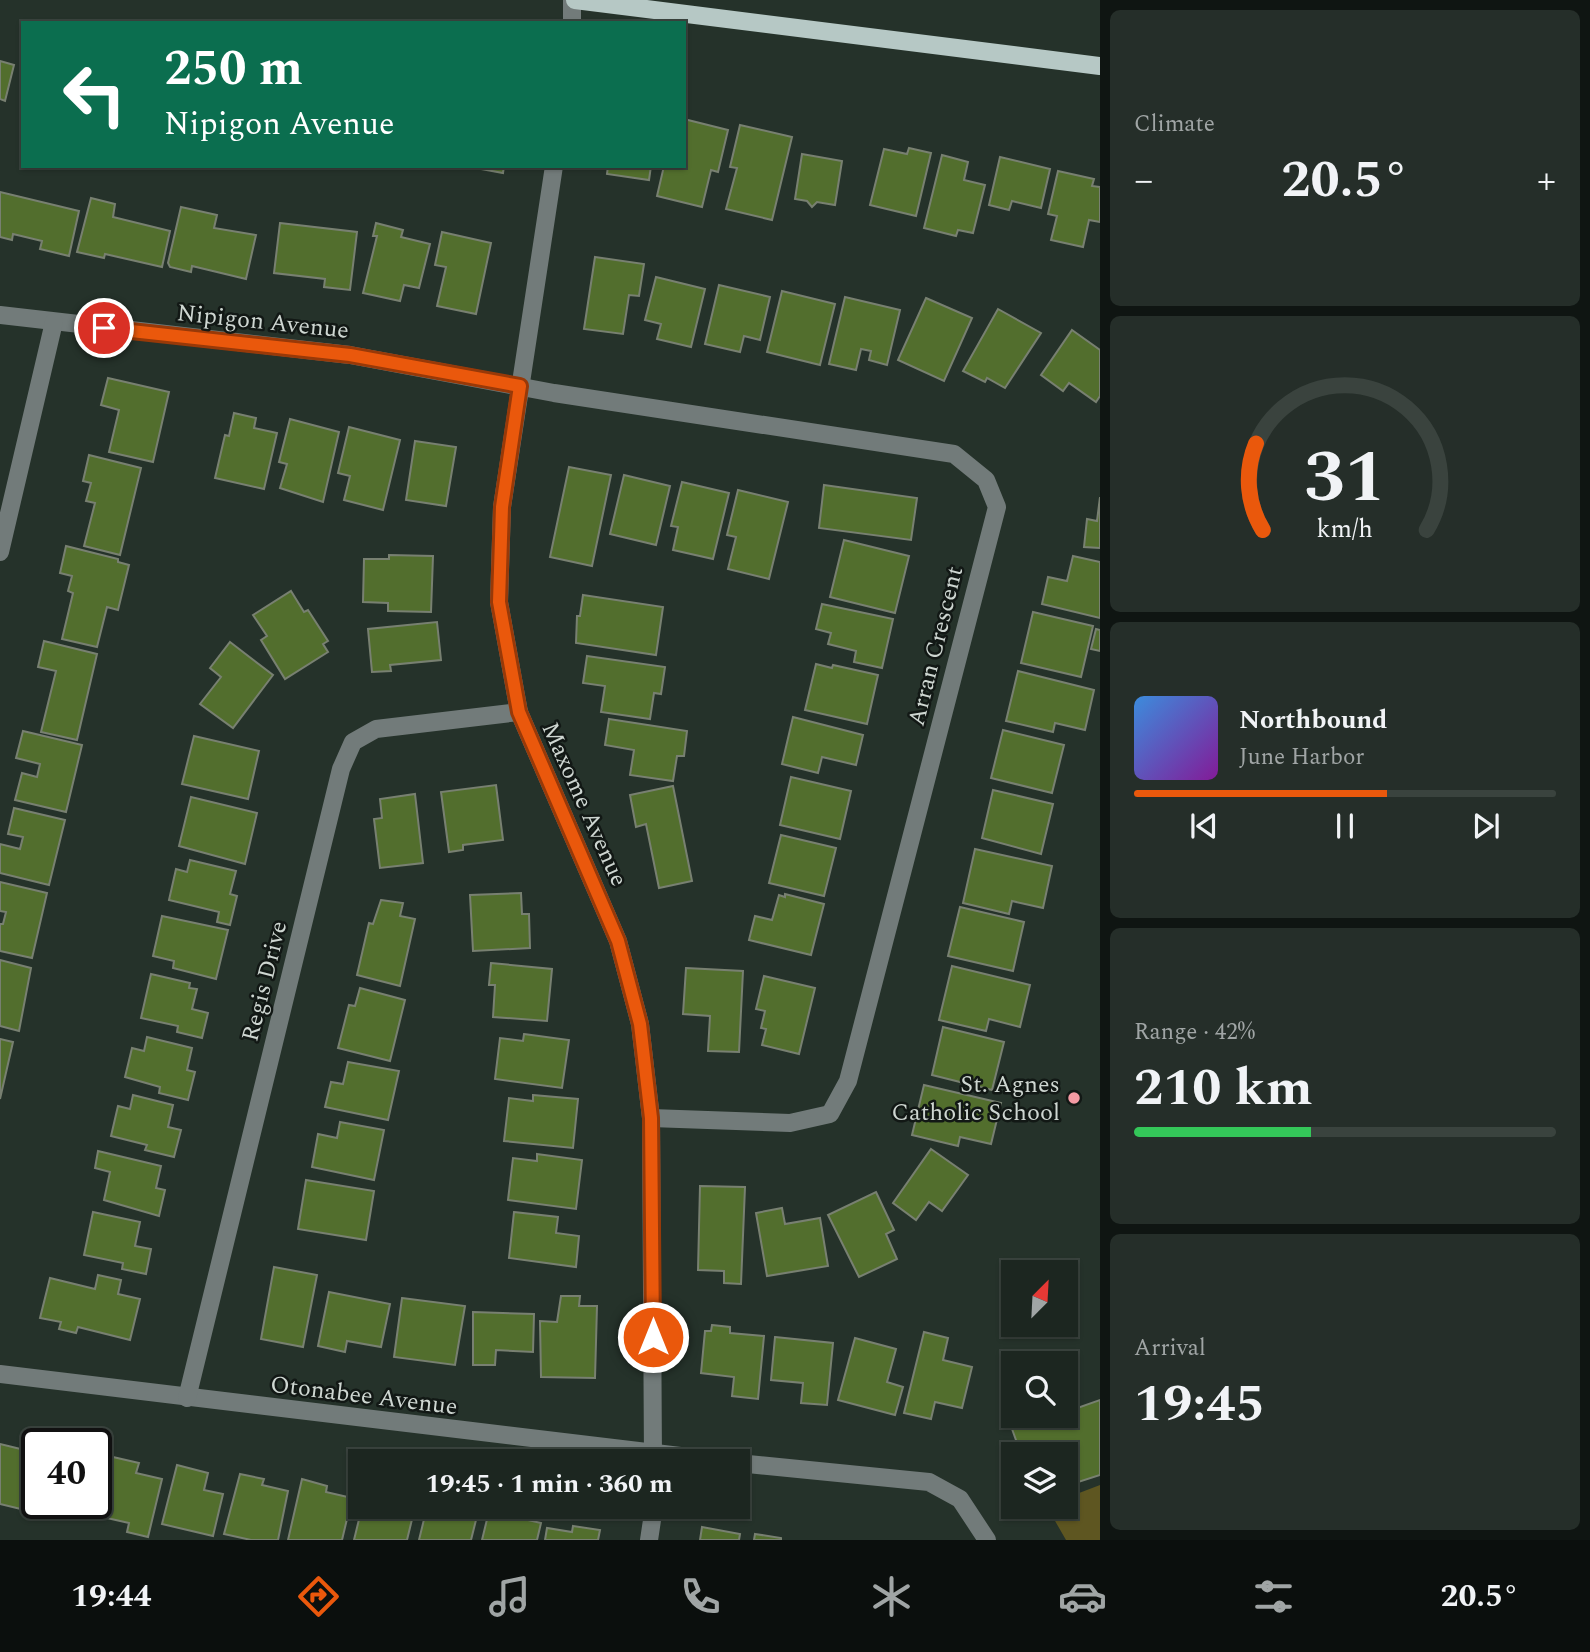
<!DOCTYPE html>
<html lang="en">
<head>
<meta charset="utf-8">
<style>
  body { margin:0; font-family:Spectral,serif; background:#252e29; color:#f1f3f6; height:100vh; display:flex; flex-direction:column; font-size:26px; white-space:nowrap }
  * { box-sizing:border-box; margin:0 }
  p { font-size:23px; color:#a0a5a5 }
  .icon { flex:none; width:38px; height:38px; fill:none; stroke:currentColor; stroke-width:2; stroke-linecap:round; stroke-linejoin:round }
  .map { position:relative; flex:1; overflow:hidden }
  .sheet { display:flex; flex-direction:column; gap:10px; padding:10px; background:#0f1512; width:490px }
  .sheet>* { flex:none }
  .top-card { position:absolute; left:21px; top:21px; width:665px; height:147px; border-radius:0px; box-shadow:0 2px 5px #0004,0 0 0 2px #3a433e; background:#0b6e4f; color:#fff; overflow:hidden }
  .needle { width:46px; rotate:24deg }
  .buttons { position:absolute; left:1001px; top:1260px; display:grid; gap:14px }
  .buttons a { display:grid; place-items:center; width:77px; height:77px; border-radius:0px; background:#1c2620; box-shadow:0 2px 5px #0004,0 0 0 2px #3a433e; font-size:35px }
  .speed { position:absolute; left:21px; top:1428px; display:flex; gap:14px; font-size:35px; font-weight:700; text-align:center }
  .speed>* { display:grid; place-content:center; width:91px; height:91px; border-radius:50%; background:#1c2620; box-shadow:0 2px 5px #0004,0 0 0 2px #3a433e; line-height:1 }
  .speed .limit { border:4px solid #111; border-radius:10px; background:#fff; color:#111 }
  .pin { position:absolute; display:grid; place-items:center; width:60px; height:60px; color:#fff; margin:-30px; border:4px solid #fff; border-radius:50%; box-shadow:0 2px 7px #0007 }
  .me { position:absolute; width:77px; margin:-38px; rotate:0deg; stroke-linejoin:round; filter:drop-shadow(0 0 5px #0008) }
  .turn { display:flex; align-items:center; gap:24px; height:147px; padding:0 28px; font-size:32px }
  .turn .icon { width:91px; height:91px; stroke-width:2.5 }
  .turn b { display:block; font-size:49px; line-height:60px }
  .big { font-size:52px; font-weight:700; line-height:1.1 }
  .sheet .card { flex:1; display:flex; flex-direction:column; justify-content:center; gap:10px; min-width:0; padding:0 24px; border-radius:10px; background:#252e29 }
  .sheet .dial { align-items:center; gap:0 }
  .dial svg { height:182px; overflow:visible; fill:none; stroke:#3a433e; stroke-width:7; stroke-linecap:round; text-anchor:middle }
  .dial text { fill:#f1f3f6; stroke:none }
  .song { display:flex; align-items:center; gap:21px }
  .cover { width:84px; height:84px; border-radius:10px; background:linear-gradient(135deg,hsl(210 70% 55%),hsl(290 70% 35%)) }
  .played { height:7px; border-radius:4px; background:linear-gradient(90deg,#ea580c 60%,#3a433e 60%) }
  .keys { display:flex; justify-content:space-around; direction:ltr }
  .heat { display:flex; justify-content:space-between; align-items:center; font-size:38px; direction:ltr }
  .charge { height:10px; border-radius:5px; background:linear-gradient(90deg,#34c759 42%,#3a433e 0) }
  .trip { position:absolute; left:348px; top:1449px; width:402px; height:70px; border-radius:0px; background:#1c2620; box-shadow:0 2px 5px #0004,0 0 0 2px #3a433e; font-weight:700; line-height:70px; text-align:center }
  .dock { display:flex; height:112px; justify-content:space-around; align-items:center; background:#0b0f0d; color:#a0a5a5 }
  .dock .icon { width:49px; height:49px }
  .dock .on { color:#ea580c }
  .dock b { font-size:32px; color:#f1f3f6 }
  main { display:flex; flex:1; min-height:0 }
  .map>svg:first-child { display:block }
  .green { fill:#5e5621 }
  .building { fill:#526e2d; stroke:#788071; stroke-width:2 }
  .lines { fill:none; stroke-linecap:round; stroke-linejoin:round }
  .minor { stroke:#727b7a; stroke-width:18 }
  .major { stroke:#b6c8c5; stroke-width:18 }
  .route-casing { stroke:#983908; stroke-width:18 }
  .route { stroke:#ea580c; stroke-width:12 }
  .poi-dot { fill:#f49aa3; stroke:#121815; stroke-width:2.5 }
  .labels { text-anchor:middle; stroke-width:5; stroke-linejoin:round; paint-order:stroke }
  .street-label { font-size:24px; fill:#ced6d1; stroke:#121815 }
  .poi-label { font-size:24px; fill:#ced6d1; stroke:#121815; text-anchor:end }
</style>
</head>
<body>
<main>
<div class="map">
<svg width="1100" height="1540" viewBox="0 0 1100 1540">
  <rect width="100%" height="100%" fill="#25322a"/>
  <path class="green" d="M1100 1485V1540H1066L1047 1507H1066V1498Z"/>
  <g class="building">
    <path d="M0 61 14 65 5 101 0 99Z"/>
    <path d="M684 119 728 130 718 172 711 170 702 207 657 196 664 166H684Z"/>
    <path d="M740 125 792 137 772 220 726 209 737 168 730 167Z"/>
    <path d="M909 148 931 153 916 216 870 205 884 149 907 154Z"/>
    <path d="M802 154 842 161 835 205 817 202 812 207 807 201 795 199Z"/>
    <path d="M942 155 968 162 964 180 985 185 973 233 958 230 956 236 924 228Z"/>
    <path d="M1000 157 1050 169 1041 208 1012 201 1009 210 989 205Z"/>
    <path d="M465 166H504L503 173Z"/>
    <path d="M608 166H651L649 180 607 174Z"/>
    <path d="M1058 171 1094 179 1092 186 1100 187V222L1089 220 1083 247 1051 240 1057 216 1048 214Z"/>
    <path d="M0 192 79 211 69 256 40 249 42 241 13 234 12 240 0 237Z"/>
    <path d="M91 198 115 204 113 217 170 231 162 267 105 254 104 258 77 252Z"/>
    <path d="M181 207 217 215 214 228 256 235 246 279 192 266 191 272 170 267 168 263Z"/>
    <path d="M280 223 357 232 350 290 324 287 325 279 274 273Z"/>
    <path d="M376 223 403 230 401 237 430 244 419 288 404 285 400 301 363 293 377 236H373Z"/>
    <path d="M442 232 491 243 476 314 437 306 446 267 435 265Z"/>
    <path d="M595 257 644 264 639 296 629 295 623 334 584 329Z"/>
    <path d="M656 277 705 289 691 347 657 339 661 324 645 320Z"/>
    <path d="M719 285 770 297 760 340 744 336 740 352 705 344Z"/>
    <path d="M782 291 835 304 820 365 767 352Z"/>
    <path d="M845 297 900 310 887 365 869 360 871 351 861 349 856 370 829 364Z"/>
    <path d="M926 298 972 318 944 381 898 360Z"/>
    <path d="M998 309 1041 333 1005 388 987 378 985 382 963 371Z"/>
    <path d="M1072 330 1100 350V396L1096 402 1069 383 1063 391 1041 375Z"/>
    <path d="M108 378 169 392 153 462 109 452 119 410 101 405Z"/>
    <path d="M234 413 256 418 254 428 277 433 264 489 215 478 225 435 229 436Z"/>
    <path d="M290 419 339 432 323 502 280 488 287 464 279 462Z"/>
    <path d="M349 427 400 440 383 510 344 500 350 476 338 473Z"/>
    <path d="M415 441 456 447 446 506 406 500Z"/>
    <path d="M89 455 141 468 120 555 84 546 95 503 86 501 91 483 83 481Z"/>
    <path d="M569 467 611 475 592 566 550 557Z"/>
    <path d="M624 475 670 486 656 545 610 534Z"/>
    <path d="M682 482 729 493 713 559 673 550 678 527 671 526Z"/>
    <path d="M824 485 917 498 911 540 819 528Z"/>
    <path d="M738 490 788 502 769 579 728 569 736 537 727 535Z"/>
    <path d="M1100 497V548L1084 547 1087 519 1097 521Z"/>
    <path d="M844 540 909 556 895 613 830 597Z"/>
    <path d="M66 546 118 559V562L129 565 118 610 107 607 97 647 62 639 73 593 68 591 72 576 60 573Z"/>
    <path d="M389 555 433 556 431 612 388 611V603L363 602 364 559H389Z"/>
    <path d="M1073 556 1100 562V618L1042 604 1048 577 1067 581Z"/>
    <path d="M291 591 304 612 308 610 328 641 323 644 328 652 285 679 261 640 267 636 253 615Z"/>
    <path d="M583 595 663 607 656 655 576 643 577 616H580Z"/>
    <path d="M822 604 893 619 882 668 854 662 856 651 828 644 831 633 816 629Z"/>
    <path d="M1033 612 1093 626 1081 677 1021 663Z"/>
    <path d="M437 622 441 660 390 665 391 671 372 672 368 629Z"/>
    <path d="M1096 629 1100 630V651L1091 649Z"/>
    <path d="M44 641 97 654 77 740 41 732 56 671 38 667Z"/>
    <path d="M230 642 273 675 233 728 200 704 221 677 210 668Z"/>
    <path d="M587 656 665 667 661 694 654 693 650 719 601 712 605 686 583 683Z"/>
    <path d="M816 664 832 668 833 665 878 675 867 724 805 710Z"/>
    <path d="M1018 671 1094 690 1085 730 1055 723 1053 732 1006 721Z"/>
    <path d="M793 717 863 735 856 765 822 757 818 773 782 764Z"/>
    <path d="M609 719 687 731 684 756H677L673 781 630 775 634 750 605 745Z"/>
    <path d="M1003 730 1064 745 1052 793 991 778Z"/>
    <path d="M23 731 82 745 66 812 15 800 22 773 37 777 40 764 16 758Z"/>
    <path d="M194 736 259 751 248 799 182 784Z"/>
    <path d="M791 777 851 791 840 839 780 825Z"/>
    <path d="M496 785 503 840 463 845V850L449 852 441 792Z"/>
    <path d="M673 786 692 881 659 888 646 824 636 827 630 795Z"/>
    <path d="M993 790 1053 804 1041 854 982 838Z"/>
    <path d="M415 794 423 863 380 868 374 819 382 818 380 799Z"/>
    <path d="M191 797 257 813 245 864 179 846Z"/>
    <path d="M14 808 65 820 49 885 0 873V844L20 849 23 837 8 834Z"/>
    <path d="M781 835 836 848 824 896 769 883Z"/>
    <path d="M975 849 1052 866 1043 908 1012 901 1009 914 963 903Z"/>
    <path d="M190 860 236 871 230 894 237 896 230 925 217 922 219 912 169 900 176 869 187 872Z"/>
    <path d="M0 882 47 893 32 958 0 951V924H3L6 912 0 911Z"/>
    <path d="M521 893 522 914H529L530 948 473 951 470 895Z"/>
    <path d="M785 894 824 904 811 955 749 940 755 916 772 920 779 895 785 897Z"/>
    <path d="M381 900 403 903 400 916 415 919 400 986 357 975 369 923 373 924Z"/>
    <path d="M960 907 1024 922 1013 971 948 956Z"/>
    <path d="M162 916 228 930 216 979 173 968 174 961 153 956Z"/>
    <path d="M0 960 31 968 19 1031 0 1026Z"/>
    <path d="M491 963 552 969 547 1021 493 1017 495 985H489Z"/>
    <path d="M952 966 1030 985 1020 1027 989 1019 986 1031 939 1020Z"/>
    <path d="M686 968 743 971 739 1052 708 1051 710 1016 683 1014Z"/>
    <path d="M151 974 190 983 189 988 197 989 192 1009 208 1013 202 1038 177 1032 178 1026 141 1018Z"/>
    <path d="M764 976 815 988 799 1054 762 1045 766 1029 761 1028 765 1011 756 1009Z"/>
    <path d="M360 988 405 1000 390 1061 338 1048 349 1005 355 1006Z"/>
    <path d="M943 1027 1004 1042 992 1090 932 1075Z"/>
    <path d="M524 1034 569 1040 562 1088 495 1079 500 1038 523 1041Z"/>
    <path d="M147 1037 192 1048 187 1070 195 1072 188 1100 159 1093 160 1087 125 1077 132 1048 144 1051Z"/>
    <path d="M0 1039 13 1042 0 1099Z"/>
    <path d="M348 1062 399 1071 388 1120 325 1107 331 1082 343 1084Z"/>
    <path d="M924 1085 1001 1103 991 1144 960 1137 958 1146 912 1135Z"/>
    <path d="M133 1095 173 1105 168 1127 181 1130 174 1157 145 1150 147 1145 111 1136 118 1106 130 1109Z"/>
    <path d="M533 1095 578 1099 573 1148 504 1141 509 1098 533 1101Z"/>
    <path d="M340 1122 384 1130 374 1180 312 1167 318 1134 337 1138Z"/>
    <path d="M931 1149 968 1175 942 1211 929 1202 916 1220 893 1203Z"/>
    <path d="M98 1151 161 1166 156 1188 165 1190 159 1216 104 1200 110 1172 95 1168Z"/>
    <path d="M537 1154 582 1160 576 1209 508 1200 513 1158 537 1161Z"/>
    <path d="M306 1180 374 1191 366 1240 298 1229Z"/>
    <path d="M700 1186 745 1187 741 1284 724 1283V1271L698 1270Z"/>
    <path d="M876 1192 894 1230 886 1234 897 1259 859 1277 828 1215Z"/>
    <path d="M782 1208 785 1224 820 1218 828 1266 767 1276 756 1213Z"/>
    <path d="M93 1212 140 1222 135 1246 151 1249 146 1274 122 1269 123 1263 84 1255Z"/>
    <path d="M514 1212 558 1217 556 1233 579 1236 576 1267 509 1258Z"/>
    <path d="M274 1267 317 1275 303 1347 261 1339Z"/>
    <path d="M98 1275 121 1280 118 1294 140 1299 130 1340 78 1327 76 1333 59 1329 61 1322 40 1318 50 1278 95 1289Z"/>
    <path d="M329 1292 390 1304 381 1347 347 1341 345 1352 318 1346Z"/>
    <path d="M561 1296H580L579 1306H597L595 1378 541 1377 540 1321 557 1322Z"/>
    <path d="M402 1298 465 1306 455 1365 394 1357Z"/>
    <path d="M473 1312 534 1314 533 1352 496 1350 495 1365H473Z"/>
    <path d="M712 1325 730 1327V1333L764 1336 758 1399 732 1396 734 1377 701 1373 705 1331H711Z"/>
    <path d="M924 1332 948 1338 943 1360 972 1367 962 1408 935 1402 931 1419 904 1413Z"/>
    <path d="M775 1337 833 1343 827 1405 801 1403 803 1383 771 1380Z"/>
    <path d="M855 1338 896 1349 887 1382 903 1387 895 1415 838 1400Z"/>
    <path d="M1100 1400V1475L1066 1486V1454H1021L1012 1429 1053 1416H1066V1412Z"/>
    <path d="M0 1444 37 1453 25 1510 0 1504Z"/>
    <path d="M113 1457 139 1463 136 1473 162 1479 148 1537 127 1532 129 1523 98 1516Z"/>
    <path d="M96 1461 101 1462 96 1483Z"/>
    <path d="M177 1465 208 1473 204 1490 223 1494 213 1536 162 1524Z"/>
    <path d="M240 1474 264 1479 262 1485 288 1491 278 1540H251L224 1534Z"/>
    <path d="M302 1479 327 1486 326 1492 352 1498 342 1540H288Z"/>
    <path d="M37 1501V1503H91L88 1518 36 1506Z"/>
    <path d="M362 1507H415L407 1540H354Z"/>
    <path d="M427 1507 479 1508 471 1540H419Z"/>
    <path d="M490 1507 516 1511 515 1517 541 1523 537 1540H482Z"/>
    <path d="M573 1526 600 1530 598 1540H545L547 1528 572 1532Z"/>
    <path d="M702 1527 740 1534 739 1540H700Z"/>
    <path d="M755 1534 781 1538V1540H754Z"/>
  </g>
  <g class="lines">
    <g class="minor">
      <path d="M572 0V23"/>
      <path d="M554 166 502 507 499 602 519 712 618 941 640 1024 651 1118 653 1461"/>
      <path d="M0 315 350 355 554 393 954 454 986 480 997 507 848 1081 830 1114 790 1123 651 1118"/>
      <path d="M0 552 54 322"/>
      <path d="M0 1374 722 1461"/>
      <path d="M187 1398 341 769 353 742 376 729 519 712"/>
      <path d="M738 1463 929 1482 960 1499 987 1540"/>
      <path d="M649 1540 654 1507"/>
    </g>
    <path class="major" d="M575 0 1100 66"/>
  </g>
  <g class="lines">
    <defs>
      <path id="route" d="M104 328 350 355 520 386 502 507 499 602 519 712 618 941 640 1024 651 1118 653 1337"/>
    </defs>
    <use href="#route" class="route-casing"/>
    <use href="#route" class="route"/>
  </g>
  <circle class="poi-dot" cx="1074" cy="1098" r="7"/>
  <g class="labels">
    <g class="street-label">
      <text transform="translate(263 321) rotate(6)" y="8">Nipigon Avenue</text>
      <text transform="translate(935 646) rotate(-76)" y="8">Arran Crescent</text>
      <text transform="translate(585 804) rotate(66)" y="8">Maxome Avenue</text>
      <text transform="translate(264 981) rotate(-76)" y="8">Regis Drive</text>
      <text transform="translate(364 1395) rotate(7)" y="8">Otonabee Avenue</text>
    </g>
    <g class="poi-label">
      <text x="1060" y="1092">St. Agnes<tspan x="1060" dy="28">Catholic School</tspan></text>
    </g>
  </g>
</svg>
<div class="buttons">
<a><svg class="needle" viewBox="-14 -14 28 28"><path d="M0-13l5 13h-10z" fill="#e53935"/><path d="M0 13l5-13h-10z" fill="#a0a5a5"/></svg></a>
<a><svg class="icon" aria-label="search" viewBox="0 0 24 24"><circle cx="10" cy="10" r="6"/><path d="M15 15l6 6"/></svg></a>
<a><svg class="icon" aria-label="layers" viewBox="0 0 24 24"><path d="M12 4l9 5-9 5-9-5zM3 14l9 5 9-5"/></svg></a>
</div>
<div class="speed"><div class="limit">40</div></div>
<div class="pin" style="left:104px;top:328px;background:#d93025"><svg class="icon" aria-label="arrive" viewBox="0 0 24 24"><path d="M6 21V4h12l-3 4 3 4H6"/></svg></div>
<svg class="me" style="left:653px;top:1337px" viewBox="-20 -20 40 40"><circle r="17" fill="#ea580c" stroke="#fff" stroke-width="3"/><path d="M0-11L8 9 0 5-8 9z" fill="#fff"/></svg>
<div class="trip">19:45 · 1 min · 360 m</div>
<div class="top-card">
<div class="turn"><svg class="icon" aria-label="left" viewBox="0 0 24 24"><path d="M17 20v-9H6M10 6l-5 5 5 5"/></svg><div><b>250 m</b>Nipigon Avenue</div></div>
</div>
</div>
<section class="sheet">
<div class="card"><p>Climate</p>
<div class="heat"><a>−</a><b class="big">20.5°</b><a>+</a></div>
</div>
<div class="card dial"><svg viewBox="0 0 100 80">
<path d="M14 69A42 42 0 1 1 86 69"/>
<path d="M14 69A42 42 0 0 1 11 31" stroke="#ea580c"/>
<text x="50" y="56" font-size="32" font-weight="700">31</text>
<text x="50" y="72" font-size="11">km/h</text>
</svg></div>
<div class="card">
<div class="song"><i class="cover"></i><div><b>Northbound</b><p>June Harbor</p></div></div>
<div class="played"></div>
<div class="keys"><svg class="icon" aria-label="previous" viewBox="0 0 24 24"><path d="M18 5L8 12l10 7zM5 5v14"/></svg><svg class="icon" aria-label="pause" viewBox="0 0 24 24"><path d="M8 5v14M16 5v14"/></svg><svg class="icon" aria-label="next" viewBox="0 0 24 24"><path d="M6 5l10 7-10 7zM19 5v14"/></svg></div>
</div>
<div class="card"><p>Range · 42%</p><b class="big">210 km</b><div class="charge"></div></div>
<div class="card"><p>Arrival</p><b class="big">19:45</b></div>
</section>
</main>
<nav class="dock">
<b>19:44</b>
<svg class="icon on" aria-label="directions" viewBox="0 0 24 24"><path d="M12 3l9 9-9 9-9-9zM9 14v-3h6M13 9l2 2-2 2"/></svg>
<svg class="icon" aria-label="music" viewBox="0 0 24 24"><path d="M9 18V5l10-2v13"/><circle cx="6" cy="18" r="3"/><circle cx="16" cy="16" r="3"/></svg>
<svg class="icon" aria-label="phone" viewBox="0 0 24 24"><path d="M5 4h4l2 5-3 2q2 4 5 5l2-3 5 2v4C11 20 4 13 5 4z"/></svg>
<svg class="icon" aria-label="climate" viewBox="0 0 24 24"><path d="M12 3v18M4 7l16 10M4 17L20 7"/></svg>
<svg class="icon" aria-label="car" viewBox="0 0 24 24"><path d="M5 17H2v-5l4-1 3-4h7l3 4 3 1v5h-3M9 17h6M6 11h13"/><circle cx="7" cy="17" r="2"/><circle cx="17" cy="17" r="2"/></svg>
<svg class="icon" aria-label="filters" viewBox="0 0 24 24"><path d="M4 7h16M4 17h16"/><circle cx="9" cy="7" r="2"/><circle cx="15" cy="17" r="2"/></svg>
<b>20.5°</b>
</nav>
</body>
</html>
